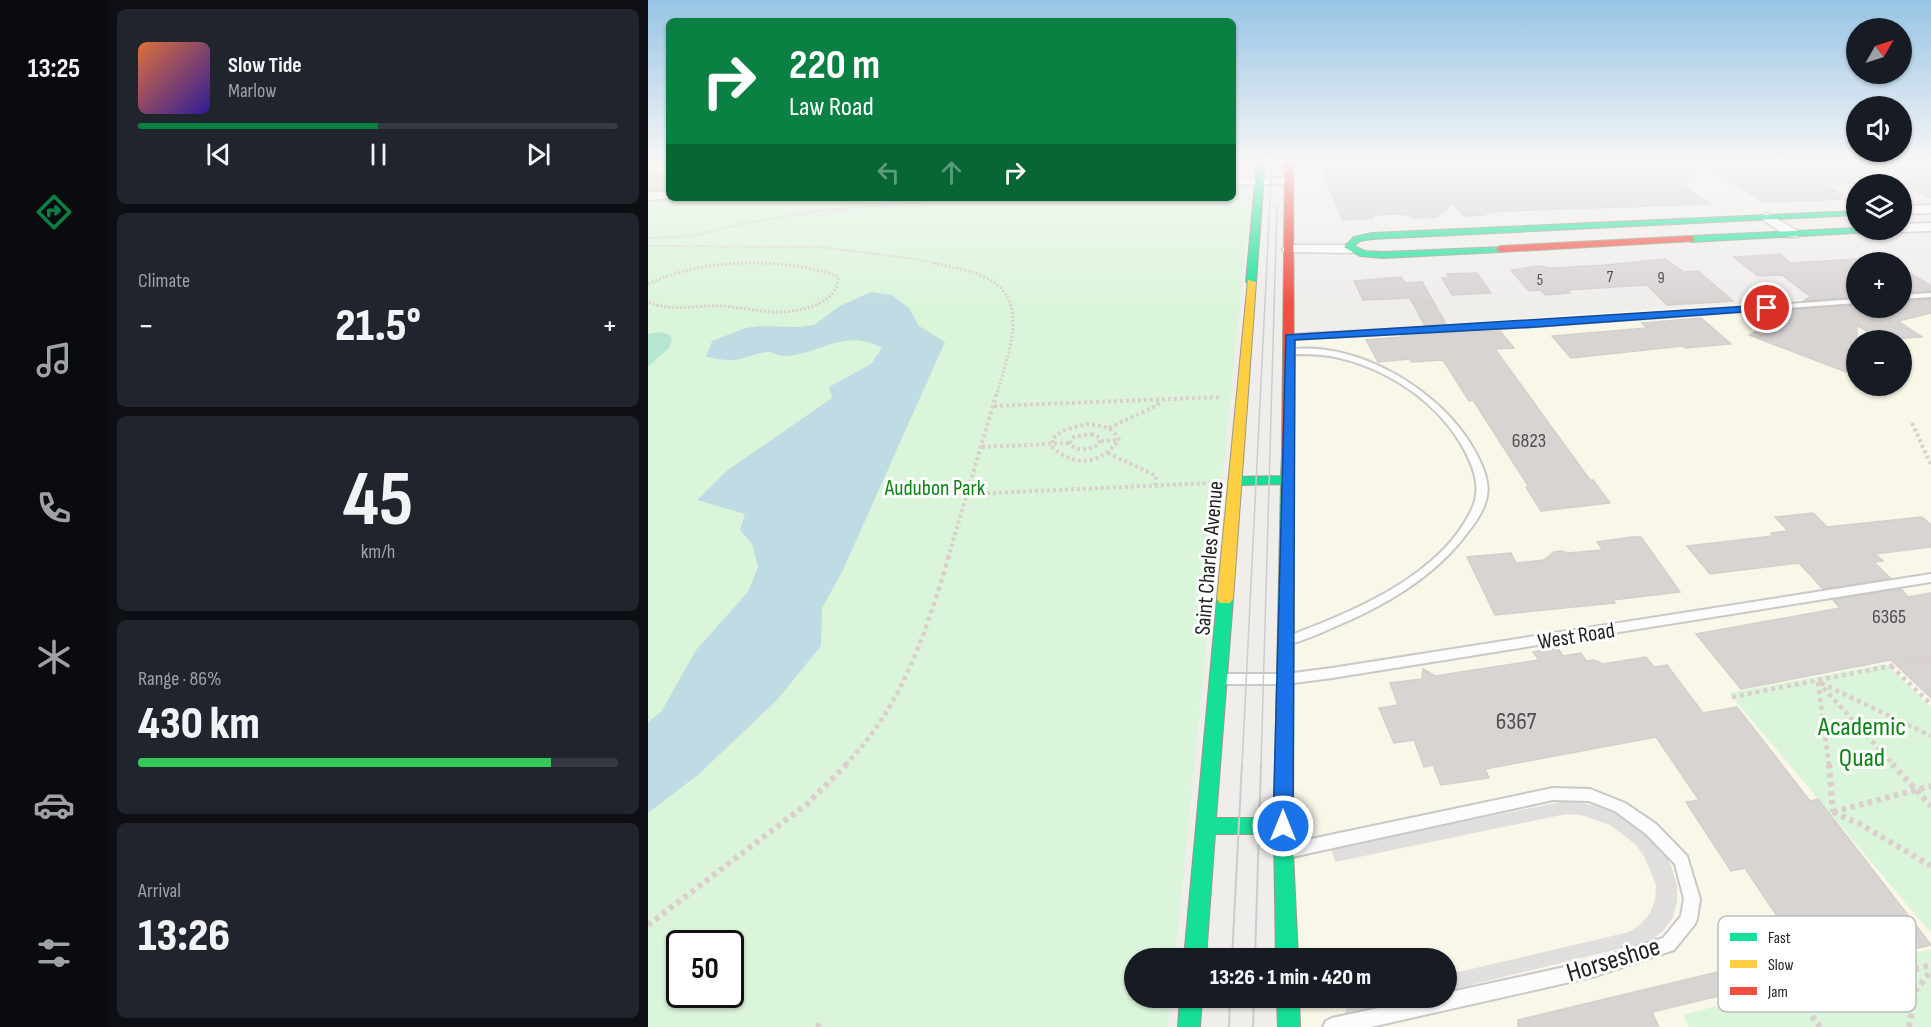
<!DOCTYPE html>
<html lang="en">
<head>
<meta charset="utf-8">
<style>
  body { margin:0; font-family:"Sofia Sans Condensed",sans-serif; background:#20242c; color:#f1f3f6; height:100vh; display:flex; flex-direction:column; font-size:22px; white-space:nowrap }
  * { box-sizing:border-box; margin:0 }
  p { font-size:20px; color:#9ea1a6 }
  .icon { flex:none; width:33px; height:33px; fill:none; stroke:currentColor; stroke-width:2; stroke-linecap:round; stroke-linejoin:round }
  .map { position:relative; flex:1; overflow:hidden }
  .details { display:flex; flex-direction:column; gap:9px; padding:9px; background:#0d0f14; width:540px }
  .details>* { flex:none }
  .top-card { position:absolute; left:18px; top:18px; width:570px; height:183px; border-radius:9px; box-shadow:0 2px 4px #0004; background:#0b8043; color:#fff; overflow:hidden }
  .needle { width:39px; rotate:51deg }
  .buttons { position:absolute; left:1198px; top:18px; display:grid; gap:12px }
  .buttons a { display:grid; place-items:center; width:66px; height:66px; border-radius:50%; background:#171b24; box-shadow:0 2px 4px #0004; font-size:30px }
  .speed { position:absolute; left:18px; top:930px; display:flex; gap:12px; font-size:30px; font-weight:700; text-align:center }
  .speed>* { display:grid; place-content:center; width:78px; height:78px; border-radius:50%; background:#171b24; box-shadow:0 2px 4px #0004; line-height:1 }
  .speed .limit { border:3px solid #111; border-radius:9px; background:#fff; color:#111 }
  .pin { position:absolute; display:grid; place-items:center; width:51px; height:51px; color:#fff; margin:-26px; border:3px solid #fff; border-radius:50%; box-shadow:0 2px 6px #0007 }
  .me { position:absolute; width:66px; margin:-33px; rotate:0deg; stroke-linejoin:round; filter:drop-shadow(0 0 4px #0008) }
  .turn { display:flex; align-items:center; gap:21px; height:126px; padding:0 24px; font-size:27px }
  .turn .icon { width:78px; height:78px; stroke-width:2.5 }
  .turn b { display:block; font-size:42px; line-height:51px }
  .lanes { display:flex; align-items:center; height:57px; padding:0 24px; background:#0003; justify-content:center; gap:30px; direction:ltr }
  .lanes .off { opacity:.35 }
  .big { font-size:45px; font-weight:800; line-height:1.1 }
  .details .tile { flex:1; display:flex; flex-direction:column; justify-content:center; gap:9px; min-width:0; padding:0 21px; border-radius:9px; background:#20242c }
  .details .dial { align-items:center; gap:0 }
  .dial b { font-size:78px; line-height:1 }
  .song { display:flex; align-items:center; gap:18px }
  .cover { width:72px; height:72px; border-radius:9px; background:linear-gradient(135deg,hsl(20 70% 55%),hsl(250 70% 35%)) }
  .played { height:6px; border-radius:3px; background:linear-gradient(90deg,#0b8043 50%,#363941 50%) }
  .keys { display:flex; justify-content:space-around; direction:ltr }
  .heat { display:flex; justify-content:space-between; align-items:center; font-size:33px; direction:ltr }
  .charge { height:9px; border-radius:4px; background:linear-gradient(90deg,#34c759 86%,#363941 0) }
  .trip { position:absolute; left:476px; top:948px; width:333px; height:60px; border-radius:30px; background:#171b24; box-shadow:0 2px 4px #0004; font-weight:800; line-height:60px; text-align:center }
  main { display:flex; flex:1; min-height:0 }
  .tab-bar { display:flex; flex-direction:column; width:108px; justify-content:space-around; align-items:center; background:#090b0e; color:#9ea1a6 }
  .tab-bar .icon { width:42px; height:42px }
  .tab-bar .selected { color:#0b8043 }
  .tab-bar b { font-size:27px; color:#f1f3f6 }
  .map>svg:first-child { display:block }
  .education { fill:#f8f7e8; fill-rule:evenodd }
  .park { fill:#daf5da; fill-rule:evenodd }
  .pitch { fill:#b7e6d2 }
  .parking { fill:#e0dfde }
  .water { fill:#bfdbe3 }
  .building { fill:#d7d4d2; stroke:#d3d0cc; stroke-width:1.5 }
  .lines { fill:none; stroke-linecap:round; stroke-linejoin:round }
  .lane-casing { stroke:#c9c8c7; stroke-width:4 }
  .street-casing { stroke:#c9c8c7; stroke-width:3 }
  .fast-casing { stroke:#999a82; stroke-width:2 }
  .slow-casing { stroke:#999a82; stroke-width:2 }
  .jam-casing { stroke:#999a82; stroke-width:2 }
  .path-far4 { stroke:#dccecd; stroke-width:2; stroke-dasharray:1.5 1.5; stroke-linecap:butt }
  .path-far3 { stroke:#dccecd; stroke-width:3; stroke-dasharray:2 2; stroke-linecap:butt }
  .path-far2 { stroke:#dccecd; stroke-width:4; stroke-dasharray:3 3; stroke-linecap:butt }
  .path-far1 { stroke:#dccecd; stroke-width:4.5; stroke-dasharray:4 4; stroke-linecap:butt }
  .path { stroke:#dccecd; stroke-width:6; stroke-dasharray:4.5 4.5; stroke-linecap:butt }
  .lane { fill:#fdfcfc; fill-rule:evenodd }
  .street { fill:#fdfcfc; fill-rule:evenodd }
  .fast { fill:#16e098; fill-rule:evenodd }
  .slow { fill:#ffcf43; fill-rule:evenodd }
  .jam { fill:#f24e42; fill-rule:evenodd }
  .tram-far1 { stroke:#ccc; stroke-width:1.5 }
  .tram { stroke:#ccc; stroke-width:2 }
  .route { fill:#1a73e8; stroke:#114b97; stroke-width:1.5 }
  .labels { text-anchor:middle; stroke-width:6; stroke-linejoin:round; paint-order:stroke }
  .far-number-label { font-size:16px; fill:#4f4e4e }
  .number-label { font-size:20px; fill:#4f4e4e }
  .park-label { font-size:22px; fill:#0c8416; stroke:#fff }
  .street-label { font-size:22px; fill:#222; stroke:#fff }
  .near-number-label { font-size:24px; fill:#4f4e4e }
  .near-park-label { font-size:27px; fill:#0c8416; stroke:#fff }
  .near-street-label { font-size:27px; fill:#222; stroke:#fff }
  .key { fill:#fff; stroke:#bdbdbd; stroke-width:1.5 }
  .key-label { font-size:16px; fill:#222 }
</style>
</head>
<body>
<main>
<nav class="tab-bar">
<b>13:25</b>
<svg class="icon selected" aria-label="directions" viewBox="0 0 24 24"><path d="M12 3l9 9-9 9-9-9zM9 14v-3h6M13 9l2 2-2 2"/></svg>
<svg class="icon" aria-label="music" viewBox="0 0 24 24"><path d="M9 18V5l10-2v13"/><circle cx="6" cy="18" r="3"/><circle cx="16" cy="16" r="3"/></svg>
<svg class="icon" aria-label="phone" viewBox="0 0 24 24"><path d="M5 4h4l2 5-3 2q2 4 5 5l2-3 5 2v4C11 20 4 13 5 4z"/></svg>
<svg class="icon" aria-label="climate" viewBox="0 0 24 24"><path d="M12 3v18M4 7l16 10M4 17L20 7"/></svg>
<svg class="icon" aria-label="car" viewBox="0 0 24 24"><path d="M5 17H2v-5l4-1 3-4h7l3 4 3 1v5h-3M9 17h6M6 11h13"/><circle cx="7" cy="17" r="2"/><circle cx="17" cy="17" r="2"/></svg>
<svg class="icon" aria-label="filters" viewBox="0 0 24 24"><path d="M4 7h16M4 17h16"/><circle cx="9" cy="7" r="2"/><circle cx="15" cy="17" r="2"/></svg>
</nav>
<section class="details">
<div class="tile">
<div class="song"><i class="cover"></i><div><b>Slow Tide</b><p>Marlow</p></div></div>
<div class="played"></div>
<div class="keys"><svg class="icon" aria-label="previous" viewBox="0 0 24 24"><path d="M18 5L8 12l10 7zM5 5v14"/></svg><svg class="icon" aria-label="pause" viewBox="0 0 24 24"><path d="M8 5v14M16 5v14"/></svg><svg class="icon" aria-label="next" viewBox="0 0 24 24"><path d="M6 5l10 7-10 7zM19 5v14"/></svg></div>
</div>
<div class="tile"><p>Climate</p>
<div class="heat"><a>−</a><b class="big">21.5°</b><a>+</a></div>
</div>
<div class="tile dial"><b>45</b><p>km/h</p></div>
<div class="tile"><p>Range · 86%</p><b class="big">430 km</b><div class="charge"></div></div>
<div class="tile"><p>Arrival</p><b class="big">13:26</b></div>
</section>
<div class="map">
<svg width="1283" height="1027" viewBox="0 0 1283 1027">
  <rect width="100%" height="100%" fill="#f0eeeb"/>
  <path class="education" d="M1283 291V1027H641L640 998H798V958H639L635 852 642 334 1209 296V308H1254V293ZM1209 340H1254V386H1209Z"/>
  <g class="park">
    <path d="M604 182 527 958H486V998H523L520 1027H0V197L585 198V183ZM32 944H82V994H32Z"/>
    <path d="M1238 664 1283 707V933L1081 693Z"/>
    <path d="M1283 949V1027H1041L1035 1015Z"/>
  </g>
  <path class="pitch" d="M13 332 22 335 24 341 21 348 0 367V334Z"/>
  <g class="parking">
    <path d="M918 801 954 806 972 814 989 824 1016 851 1024 868 1029 885V901L1025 917 1016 930 1003 941 798 991V975L981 932 993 924 1002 913 1007 900 1008 885 996 856 987 844 962 825 933 815 918 814 687 862 683 848Z"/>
    <path d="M700 998H772L697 1016Z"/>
  </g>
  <path class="water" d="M223 292 244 295 261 308 271 326 297 342 194 572 174 608 173 646 129 700 51 774 0 813V722L13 712 48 650 100 592 110 567 104 544 92 530 97 514 49 500 80 470 184 398 181 387 223 364 234 348C196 327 172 355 136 356 131 356 127 353 122 352 111 351 98 359 86 360 77 361 67 358 58 357L64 341 98 328 112 326 150 327 166 325 192 306Z"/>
  <g class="building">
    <path d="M1054 161 1036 186 1062 204 853 211 836 213 838 215 816 216 805 204 789 217 767 218 755 214 724 215 725 218 695 220 675 173H678L676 168 832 162Z"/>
    <path d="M1054 161H1283V198L1254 184H1176L1201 199 1115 202Z"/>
    <rect x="0" y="174" width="21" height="16"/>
    <path d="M1132 254 1143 263 1209 259V297L1155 301 1163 297 1134 275 1110 276 1086 257Z"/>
    <path d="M1017 259 1036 272 1050 271 1085 301 1019 305 999 285 919 290 922 293 897 295 893 290 881 291 863 270 890 266 904 268 958 265Z"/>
    <path d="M1254 268 1283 286V291L1254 293Z"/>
    <path d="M829 273 843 293 804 295 794 278H802L799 274Z"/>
    <path d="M753 277 757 283 774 282 798 324 777 326 762 298 715 300 706 281Z"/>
    <path d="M1283 299V313L1250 321 1274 337 1232 340 1209 325V365L1198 372 1101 335 1136 317 1129 314 1136 310 1209 305V308H1254V301Z"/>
    <path d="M1053 318 1083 344 1037 348 1035 346 923 358 904 336 999 328 994 323Z"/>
    <path d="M852 331 866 348 847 349 942 480H945L962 503 893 511 878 487H881L825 400 821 401 795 360 764 362 761 359 730 362 718 340 754 337 753 335Z"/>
    <path d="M1165 513 1179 527 1274 517 1283 525V547L1227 554 1235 561 1226 562 1242 578 1175 589 1151 563 1062 574 1039 546 1125 536 1123 533 1140 531 1127 517Z"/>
    <path d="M983 537H993L1032 592 965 600 967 603 847 615 819 557 863 553 868 563 896 560 906 552 914 551 920 553 955 550 949 542Z"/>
    <path d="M1253 589 1260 597 1283 593V698L1243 660 1093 689 1048 634 1192 608 1185 600Z"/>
    <path d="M909 647 915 656 933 653 938 661 946 660 955 664 998 657 1006 667 1019 665 1055 713 1089 707 1162 801 1170 799 1283 945 1004 1012 1011 1027H870V1020L1153 952 1097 868 1083 871 1038 802 1051 800 1008 737 837 769 841 778 793 785 785 765 776 767 766 740 746 743 731 708 750 705 742 683 774 679 775 669 787 676 891 660 885 652Z"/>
  </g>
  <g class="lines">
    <defs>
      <g id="lane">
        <path d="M1283 293V297L1254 299V295Z"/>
        <path d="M1209 299V303L888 326 641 339 637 337 641 335 888 322Z"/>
        <path d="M638 350C709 339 795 391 828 453 834 465 842 481 839 496 837 509 828 522 820 532 786 578 736 606 684 628 671 634 656 640 642 644L638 643 636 640 638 637C704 612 792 577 824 509 833 489 827 471 818 453 792 402 737 366 682 356 668 354 655 354 641 354L637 352Z"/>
        <path d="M1283 574V582L684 678 638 684H574L569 682 568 679 569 676 574 674H638L684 668Z"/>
        <path d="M905 788 942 789 977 803 1008 824 1039 856 1052 899 1049 919 1047 924 1026 950 944 977 723 1027H675L678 1021 684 1018 777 998H798V993L944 961 1015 938 1033 916 1036 899 1027 864 998 834 967 811 941 801 905 800 644 857 639 855 636 850 639 845 644 843Z"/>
      </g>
      <g id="street">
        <path d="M641 178 645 179V183L585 185V179Z"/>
        <path d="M0 192H21V198H26L0 200Z"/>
        <path d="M1283 205V213L1254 214V206Z"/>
        <path d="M1119 213 1150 231 1152 234 1150 237H1140L1115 220 1113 217Z"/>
        <path d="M1283 223V231L1254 232 1249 230H1254V224Z"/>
        <path d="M641 245H703L710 249 703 253 636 252 634 249Z"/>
      </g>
      <g id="fast">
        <path d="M609 161H617L608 282 603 285 598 282Z"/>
        <path d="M1209 211V215L724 239 712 241 706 246 717 251 735 252 855 247 856 249 852 252 735 258 712 256 696 247 706 237 724 233Z"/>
        <path d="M1209 228 1229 230 1225 232 1043 242 1039 239 1043 236Z"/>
        <path d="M640 451 646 455 645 852 650 958H628L626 834H567L558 958H536L569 599 572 595H582L585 599 568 818H626L633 484 588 485 582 481 588 477 633 476 634 455Z"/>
        <path d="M532 998H554L552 1027H530Z"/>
        <path d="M629 998H651L652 1027H630Z"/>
      </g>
      <path id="slow" d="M600 280 608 282 585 599 582 603H572L569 599Z"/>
      <g id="jam">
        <path d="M637 161H645L646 455 640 459 634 455Z"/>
        <path d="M1043 236 1046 237V241L852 252 848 249 852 246Z"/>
      </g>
    </defs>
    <use href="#lane" class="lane-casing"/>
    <use href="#street" class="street-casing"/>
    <use href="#fast" class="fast-casing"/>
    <use href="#slow" class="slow-casing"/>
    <use href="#jam" class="jam-casing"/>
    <g class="path-far4">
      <path d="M0 238 44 236 97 223 178 210 276 202"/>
      <path d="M0 246 172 247 274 260 290 264"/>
    </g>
    <g class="path-far3">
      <path d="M285 263C301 267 319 269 334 276 386 297 359 355 349 394"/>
      <path d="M0 284C55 258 132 257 190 276 192 305 148 313 125 312 108 311 91 307 74 306 49 305 23 312 0 302"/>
    </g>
    <g class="path-far2">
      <path d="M346 406 573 397"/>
      <path d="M1264 423 1283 465"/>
      <path d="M438 424C452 425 464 426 471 440 452 464 429 468 405 448L404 439 414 431Z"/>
      <path d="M461 428 510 405 511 399"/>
      <path d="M443 434 452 438 451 444C442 450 433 451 423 446L422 443 426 437Z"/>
      <path d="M453 441 471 440"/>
      <path d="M334 447 422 443"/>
      <path d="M460 453 508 476 507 485"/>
      <path d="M321 494 563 483"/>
      <path d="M300 558 349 392"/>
    </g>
    <g class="path-far1">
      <path d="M1243 666 1283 704"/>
      <path d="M1170 682 1246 765"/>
      <path d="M1170 682 1181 765"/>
      <path d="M1173 683 1283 736"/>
      <path d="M1084 697 1283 658"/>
      <path d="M197 765C255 706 277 634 301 556"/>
    </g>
    <g class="path">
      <path d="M1181 764 1185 812"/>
      <path d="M1244 764 1283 806"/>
      <path d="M1185 812 1212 824 1283 866"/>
      <path d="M1185 812 1283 786"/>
      <path d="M0 925 159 804 199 764"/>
      <path d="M169 1027 172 1024"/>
      <path d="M1172 1027 1152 999 1283 965"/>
      <path d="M1261 1027 1268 990 1283 971"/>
    </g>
    <use href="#lane" class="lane"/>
    <use href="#street" class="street"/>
    <use href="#fast" class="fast"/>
    <use href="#slow" class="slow"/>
    <use href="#jam" class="jam"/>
    <g class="tram-far1">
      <path d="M594 765 624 161"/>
      <path d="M613 765 629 206"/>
    </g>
    <g class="tram">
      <path d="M584 958 594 764"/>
      <path d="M607 958 613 764"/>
      <path d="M581 1027 582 998"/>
      <path d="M605 1027 606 998"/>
    </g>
  </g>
  <linearGradient id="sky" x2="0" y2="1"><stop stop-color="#97c4e6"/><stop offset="0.53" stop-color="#f8f7f6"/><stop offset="1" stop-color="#f8f7f6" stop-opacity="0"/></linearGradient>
  <rect width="1283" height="305" fill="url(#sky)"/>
  <path class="route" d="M1119 305 1124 308 1122 310 888 327 647 340 645 826 642 832 635 834 628 832 625 826 638 335Z"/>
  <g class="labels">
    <g class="far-number-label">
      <text x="962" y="282">7</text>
      <text x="1013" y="283">9</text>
      <text x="892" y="285">5</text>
    </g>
    <g class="number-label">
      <text x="881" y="447">6823</text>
      <text x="1241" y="623">6365</text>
    </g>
    <g class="park-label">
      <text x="287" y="495">Audubon Park</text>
    </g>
    <g class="street-label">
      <text transform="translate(560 558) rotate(-85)" y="8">Saint Charles Avenue</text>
      <text transform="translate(928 635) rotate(-9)" y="8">West Road</text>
    </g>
    <g class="near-number-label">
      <text x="868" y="729">6367</text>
    </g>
    <g class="near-park-label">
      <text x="1214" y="735">Academic<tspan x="1214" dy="31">Quad</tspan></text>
    </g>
    <g class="near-street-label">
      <text transform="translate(965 959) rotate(-17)" y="9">Horseshoe</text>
    </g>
  </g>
  <rect x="1070" y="916" width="198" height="96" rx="9" class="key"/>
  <rect x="1082" y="933" width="27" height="8" fill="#16e098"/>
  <rect x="1082" y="960" width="27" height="8" fill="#ffcf43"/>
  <rect x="1082" y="987" width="27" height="8" fill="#f24e42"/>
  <g class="key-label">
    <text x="1120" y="943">Fast</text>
    <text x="1120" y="970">Slow</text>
    <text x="1120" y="997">Jam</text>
  </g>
</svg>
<div class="buttons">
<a><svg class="needle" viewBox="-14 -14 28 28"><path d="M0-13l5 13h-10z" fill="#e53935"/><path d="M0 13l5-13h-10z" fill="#9ea1a6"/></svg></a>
<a><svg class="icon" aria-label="sound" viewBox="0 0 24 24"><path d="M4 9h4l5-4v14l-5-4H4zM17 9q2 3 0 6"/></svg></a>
<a><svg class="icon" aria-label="layers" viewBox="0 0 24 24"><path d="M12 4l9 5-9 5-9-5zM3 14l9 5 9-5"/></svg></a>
<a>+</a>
<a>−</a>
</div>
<div class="speed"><div class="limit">50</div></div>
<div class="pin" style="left:1119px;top:308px;background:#d93025"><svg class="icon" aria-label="arrive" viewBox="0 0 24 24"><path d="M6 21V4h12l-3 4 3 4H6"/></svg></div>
<svg class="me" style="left:635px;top:826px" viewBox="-20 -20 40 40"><circle r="17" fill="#1a73e8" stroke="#fff" stroke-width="3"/><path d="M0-11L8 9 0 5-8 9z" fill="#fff"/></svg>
<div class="trip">13:26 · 1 min · 420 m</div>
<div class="top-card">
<div class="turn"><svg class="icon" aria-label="right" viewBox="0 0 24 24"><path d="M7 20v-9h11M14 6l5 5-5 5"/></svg><div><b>220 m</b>Law Road</div></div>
<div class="lanes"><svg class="icon off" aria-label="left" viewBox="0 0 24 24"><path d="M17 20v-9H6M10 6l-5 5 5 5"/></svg><svg class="icon off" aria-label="ahead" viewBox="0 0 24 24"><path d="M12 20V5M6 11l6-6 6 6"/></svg><svg class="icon" aria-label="right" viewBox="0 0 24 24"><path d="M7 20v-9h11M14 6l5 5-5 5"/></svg></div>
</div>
</div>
</main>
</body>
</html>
